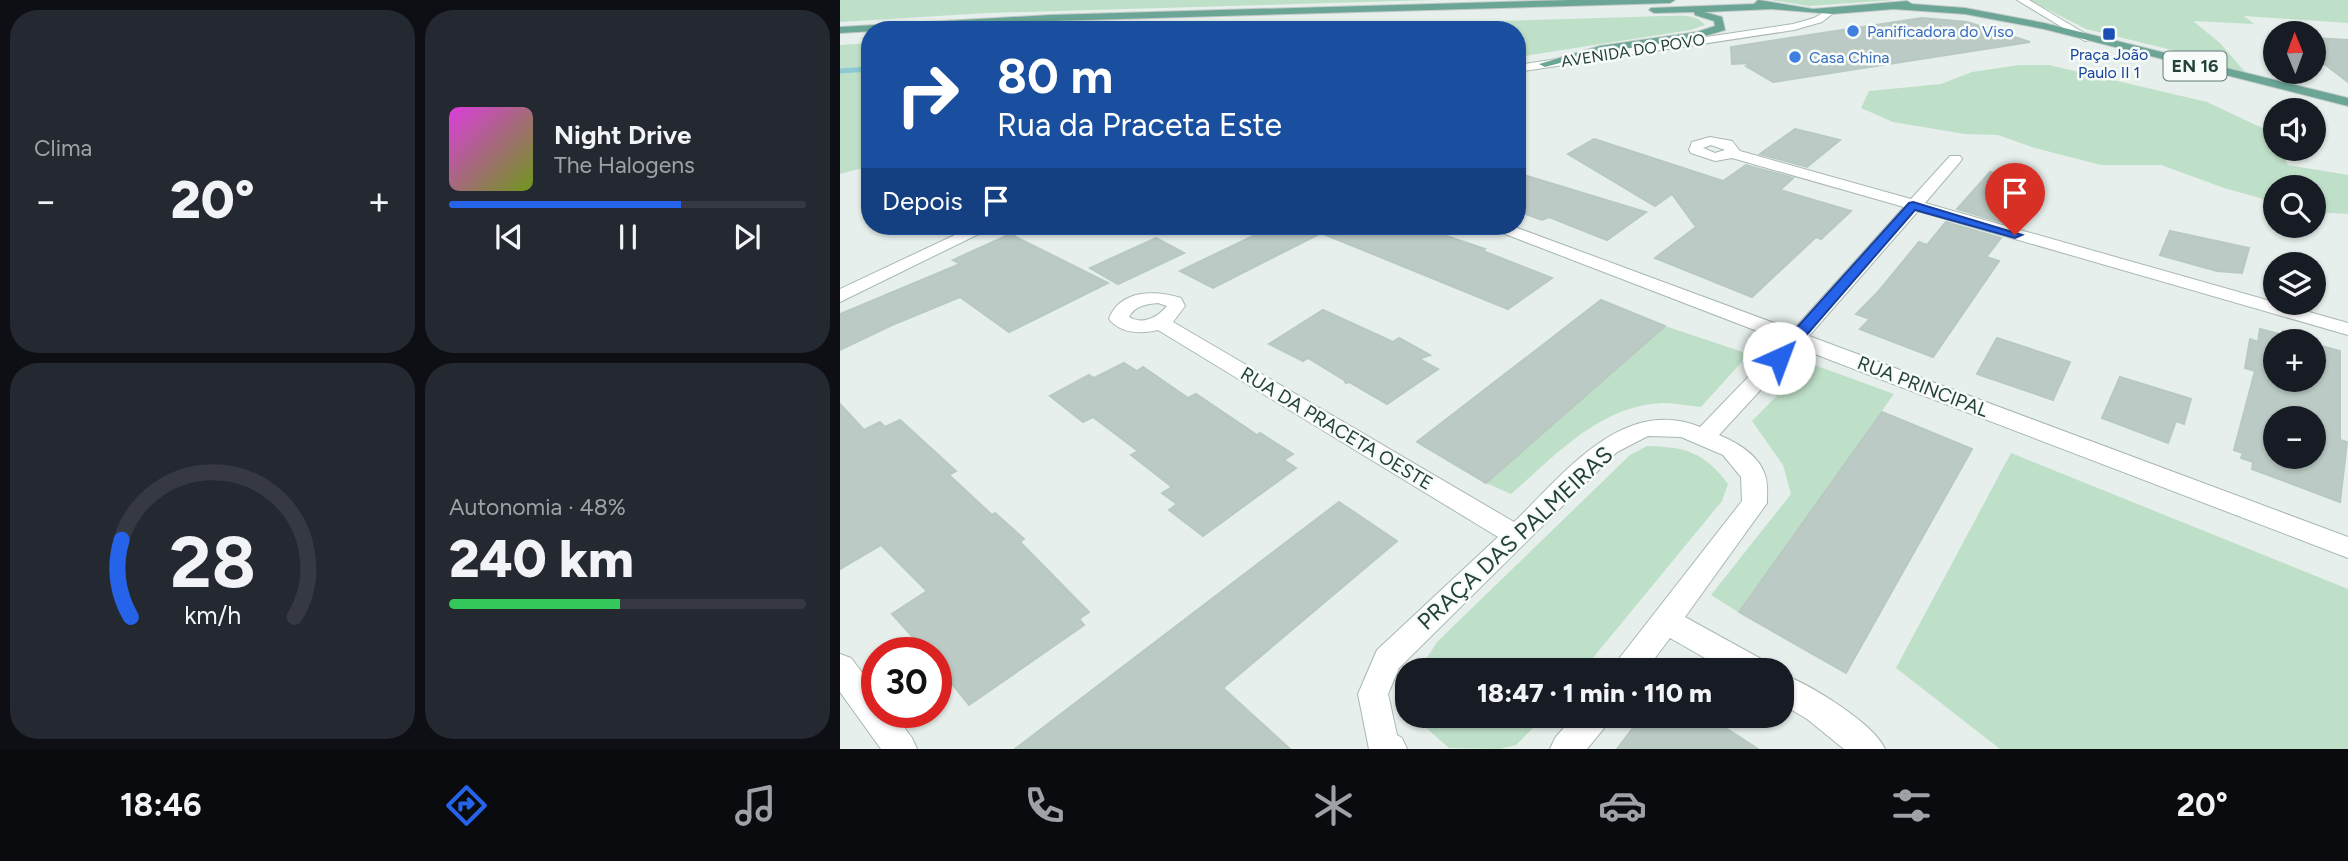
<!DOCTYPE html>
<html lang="pt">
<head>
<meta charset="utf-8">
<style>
  body { margin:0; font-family:Figtree,sans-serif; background:#242831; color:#f1f3f6; height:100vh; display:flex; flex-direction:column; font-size:26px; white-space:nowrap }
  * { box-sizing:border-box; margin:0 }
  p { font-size:23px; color:#9ea1a6 }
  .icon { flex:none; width:38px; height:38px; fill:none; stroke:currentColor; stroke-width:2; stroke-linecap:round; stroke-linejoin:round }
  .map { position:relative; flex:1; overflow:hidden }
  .side { display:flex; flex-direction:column; gap:10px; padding:10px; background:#0d0f14; width:840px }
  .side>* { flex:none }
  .banner { position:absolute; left:21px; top:21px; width:665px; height:214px; border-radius:28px; box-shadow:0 2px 5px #0004; background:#1a4fa0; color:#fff; overflow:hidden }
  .needle { width:46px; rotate:359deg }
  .tools { position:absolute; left:1423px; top:21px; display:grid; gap:14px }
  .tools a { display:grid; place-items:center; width:63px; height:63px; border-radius:50%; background:#171b24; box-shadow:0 2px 5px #0004; font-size:35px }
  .speed { position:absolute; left:21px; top:637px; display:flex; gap:14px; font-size:35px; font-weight:700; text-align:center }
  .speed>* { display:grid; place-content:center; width:91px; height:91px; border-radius:50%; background:#171b24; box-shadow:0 2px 5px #0004; line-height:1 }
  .speed .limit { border:10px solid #d22; background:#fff; color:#111 }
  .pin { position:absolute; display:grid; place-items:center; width:60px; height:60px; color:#fff; margin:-72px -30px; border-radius:50% 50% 50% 0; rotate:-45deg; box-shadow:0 0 7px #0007 }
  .pin .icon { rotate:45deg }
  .me { position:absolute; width:77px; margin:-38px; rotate:43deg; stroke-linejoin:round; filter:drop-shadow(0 0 5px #0008) }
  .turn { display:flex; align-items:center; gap:24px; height:147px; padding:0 21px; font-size:32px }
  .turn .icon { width:91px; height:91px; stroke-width:2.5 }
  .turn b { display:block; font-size:49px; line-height:60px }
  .then { display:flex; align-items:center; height:66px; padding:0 21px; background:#0003; gap:14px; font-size:26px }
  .big { font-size:52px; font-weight:800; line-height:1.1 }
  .side .widget { flex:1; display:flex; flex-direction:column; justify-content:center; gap:10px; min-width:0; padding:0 24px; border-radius:28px; background:#242831 }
  .side .dial { align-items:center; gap:0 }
  .dial svg { height:182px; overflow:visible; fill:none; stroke:#363941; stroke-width:7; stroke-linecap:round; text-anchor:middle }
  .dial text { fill:#f1f3f6; stroke:none }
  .song { display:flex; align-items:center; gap:21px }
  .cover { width:84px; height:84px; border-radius:10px; background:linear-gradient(135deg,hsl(300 70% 55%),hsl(80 70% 35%)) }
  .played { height:7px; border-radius:4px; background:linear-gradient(90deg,#2563eb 65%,#363941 65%) }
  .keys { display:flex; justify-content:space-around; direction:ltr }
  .heat { display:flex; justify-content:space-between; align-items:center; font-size:38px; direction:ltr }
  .charge { height:10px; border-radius:5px; background:linear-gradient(90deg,#34c759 48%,#363941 0) }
  .side .tiles { flex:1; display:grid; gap:10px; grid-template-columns:repeat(2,1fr) }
  .trip { position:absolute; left:555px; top:658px; width:399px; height:70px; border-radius:28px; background:#171b24; box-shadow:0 2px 5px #0004; font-weight:800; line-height:70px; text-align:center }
  .menu { display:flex; height:112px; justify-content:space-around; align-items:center; background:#090b0e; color:#9ea1a6 }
  .menu .icon { width:49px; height:49px }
  .menu .current { color:#2563eb }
  .menu b { font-size:32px; color:#f1f3f6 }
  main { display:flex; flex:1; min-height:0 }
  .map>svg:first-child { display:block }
  .green { fill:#bfe0c8 }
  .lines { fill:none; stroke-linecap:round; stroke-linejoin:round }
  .stream { stroke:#8ec9d4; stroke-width:5 }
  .building { fill:#bbcac4; stroke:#b8c9c2; stroke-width:2; fill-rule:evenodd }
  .minor-casing { stroke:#a8b8b2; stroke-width:2 }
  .tertiary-casing { stroke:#a8b8b2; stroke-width:2 }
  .primary-casing { stroke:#c2cac8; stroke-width:2 }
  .minor { fill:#fff; fill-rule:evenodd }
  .tertiary { fill:#fff; fill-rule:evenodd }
  .primary { fill:#6aa596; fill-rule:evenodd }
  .route { fill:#2563eb; stroke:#184099; stroke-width:2 }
  .shop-dot { fill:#3f7fe0; stroke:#f7fbf9; stroke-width:2.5 }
  .transit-dot { fill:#1a4fb4; stroke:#f7fbf9; stroke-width:2.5 }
  .labels { text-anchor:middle; stroke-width:5; stroke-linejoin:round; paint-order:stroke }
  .far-shop-label { font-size:16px; fill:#366cbe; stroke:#f7fbf9; text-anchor:start }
  .far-street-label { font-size:16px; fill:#24423a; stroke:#f7fbf9 }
  .far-transit-label { font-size:16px; fill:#164399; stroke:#f7fbf9 }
  .shield { fill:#f7fbf9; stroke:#637a73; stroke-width:2 }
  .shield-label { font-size:18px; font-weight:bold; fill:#24423a }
  .street-label { font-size:19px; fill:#24423a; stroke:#f7fbf9 }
  .near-street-label { font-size:23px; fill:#24423a; stroke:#f7fbf9 }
</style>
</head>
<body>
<main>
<section class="side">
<div class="tiles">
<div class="widget"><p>Clima</p>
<div class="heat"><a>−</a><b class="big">20°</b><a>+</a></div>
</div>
<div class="widget">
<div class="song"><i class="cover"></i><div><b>Night Drive</b><p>The Halogens</p></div></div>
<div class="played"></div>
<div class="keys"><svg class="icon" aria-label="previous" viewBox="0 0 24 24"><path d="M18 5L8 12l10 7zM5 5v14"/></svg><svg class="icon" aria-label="pause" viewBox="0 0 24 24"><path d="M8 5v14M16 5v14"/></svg><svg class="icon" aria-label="next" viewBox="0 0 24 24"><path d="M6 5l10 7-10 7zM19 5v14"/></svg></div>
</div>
<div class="widget dial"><svg viewBox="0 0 100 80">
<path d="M14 69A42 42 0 1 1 86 69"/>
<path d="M14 69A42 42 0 0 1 10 35" stroke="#2563eb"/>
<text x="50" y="56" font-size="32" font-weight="700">28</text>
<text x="50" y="72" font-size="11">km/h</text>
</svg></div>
<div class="widget"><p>Autonomia · 48%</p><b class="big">240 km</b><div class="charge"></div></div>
</div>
</section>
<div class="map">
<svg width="1508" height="749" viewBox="0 0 1508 749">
  <rect width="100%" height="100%" fill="#e6efeb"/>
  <g class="green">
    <path d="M0 0H593L147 13 0 22Z"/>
    <path d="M931 0H1054L969 6Z"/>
    <path d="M1189 0H1508V23L1404 16 1414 24 1353 21 1380 43 1406 73 1351 60 1344 53 1246 29Z"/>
    <path d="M824 16C838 16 856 13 865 25L850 30 677 57V30H363Z"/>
    <path d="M30 43V166L0 174V45Z"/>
    <path d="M1179 65H1209L1367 102 1435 134V149H1439L1448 165 1508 175V214L1474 212V187H1435V202L1387 189 1321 165H1261L1195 148 1158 135 1125 134 1053 122 1021 108 1029 91 1101 84 1132 72Z"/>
    <path d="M825 326 909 354 861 407C848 406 835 403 823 403 760 405 715 456 671 494L646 483Z"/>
    <path d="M969 363 1054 394 898 612 871 595 951 494 943 465 912 421Z"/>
    <path d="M807 446C846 447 864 452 888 484L882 501 743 670H579L597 642 790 455Z"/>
    <path d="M1171 453 1508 589V749H1160L1056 668Z"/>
    <path d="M581 716H705L676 745 660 749 609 748 586 728Z"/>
  </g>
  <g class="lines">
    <path class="stream" d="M0 71 30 69"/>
  </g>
  <g class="building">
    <path d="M1082 18 1127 22 1190 42 933 82 906 66 912 63 892 64 891 47Z"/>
    <path d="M1474 38 1508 40V82L1474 56Z"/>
    <path d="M955 129 1000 140 967 167 920 154Z"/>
    <path d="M754 139 883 181 906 165 953 178 940 190 1011 211 981 239 976 237 912 297 815 258 856 227 832 194 815 206 728 154Z"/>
    <path d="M1150 172 1201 185 1171 225 1117 209Z"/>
    <path d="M677 173 806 212 767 240 709 217 702 220 677 211Z"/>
    <path d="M1106 222 1161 238 1146 257 1159 261 1093 357 1020 329 1030 319 1016 314 1038 292 1079 242 1087 245Z"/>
    <path d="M434 226H577L645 249 643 251 712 278 668 309 481 233 373 288 340 271Z"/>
    <path d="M1330 231 1409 248 1402 273 1377 271 1320 255Z"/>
    <path d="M170 234 268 283 169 332 120 297 52 325 0 350V314L120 264 113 260Z"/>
    <path d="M316 238 344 253 278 284 250 268Z"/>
    <path d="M761 300 825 326 646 483 577 442Z"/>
    <path d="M483 310 553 342 559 338 590 355 579 359 598 369 547 404 509 382 506 383 504 380 468 358 463 361 429 344Z"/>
    <path d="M1420 329 1443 335V331L1475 340 1474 344 1500 351V440L1507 442 1500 502 1412 469 1413 462 1401 458 1403 453 1394 450 1415 371 1405 368 1410 339 1418 342ZM1435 341H1474V380H1435ZM1435 418H1474V457H1435Z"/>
    <path d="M1157 338 1230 362 1213 400 1137 374Z"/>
    <path d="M284 363 297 371 303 367 348 398 356 394 417 435 420 433 453 454 444 460 456 468 363 536 329 510 337 504 322 493 332 487 291 455 298 451 253 417 243 422 210 396 249 375 254 378Z"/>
    <path d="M1280 377 1351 399 1344 424 1336 421 1328 443 1262 418Z"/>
    <path d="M0 404 24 430 40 422 45 427 60 420 116 471 109 475 152 515 155 513 184 539 180 542 249 612 239 619 244 625 129 705 96 664V653H87L52 614 87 591 41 545 0 569Z"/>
    <path d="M1042 412 1132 449 1006 673 899 612Z"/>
    <path d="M499 502 557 541 383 688 450 749H175Z"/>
    <path d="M802 716H867L918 749H777Z"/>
  </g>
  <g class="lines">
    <defs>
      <g id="minor">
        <path d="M870 137 892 141 900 151 1071 199 1110 156H1120L1122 159 1120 162 1085 203 1508 323V335L1078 211 969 336 1508 537V558L959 348 879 435C896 442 919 455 925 475 928 483 927 494 927 503L845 617 923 660 927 670H886L830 638 806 670H774L778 660 902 501 901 477 883 455 841 437 808 436 777 452 559 668 548 694 557 735 562 738 567 749H529L518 694 537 650 658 537 318 330C300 334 281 334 269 319 280 289 316 290 341 298L345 306 333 322 674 522C723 475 783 395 860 427L943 341 652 229 650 226H672L953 330 1064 207 892 158 875 161 851 153 849 150 852 142ZM871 145 885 150 875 153 863 148ZM318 303 327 306C317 318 303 325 289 317 294 306 307 304 318 303Z"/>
        <path d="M0 654 11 658 37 692V712H53L72 738 77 749H41L0 692Z"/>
        <path d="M942 674C969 684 1034 723 1045 749H1004L967 719 942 704Z"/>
        <path d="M734 716H770L765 727 747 749H710L715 738Z"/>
      </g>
      <g id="tertiary">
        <path d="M1177 0H1189L1254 39 1245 41Z"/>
        <path d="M991 8 996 11 982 22 954 30 677 72V65L953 24 974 18Z"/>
        <path d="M134 226H155L0 302V289Z"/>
      </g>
      <g id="primary">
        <path d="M731 0H835L830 3 210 21 0 33V27L210 15Z"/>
        <path d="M918 0 973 9 1067 1 1072 4 1125 8 1204 23 1508 98V106L1204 29 1125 14 1054 9 992 14 932 9 864 12 882 17 885 30 858 38 761 52 705 67 699 64 760 46 857 32 875 26 874 21 855 15 854 12 814 13 809 10 811 8 914 4Z"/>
      </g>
    </defs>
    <use href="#minor" class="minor-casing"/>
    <use href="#tertiary" class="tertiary-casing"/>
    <use href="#primary" class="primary-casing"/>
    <use href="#minor" class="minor"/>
    <use href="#tertiary" class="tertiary"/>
    <use href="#primary" class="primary"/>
  </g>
  <path class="route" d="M1073 202 1182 235 1175 238 1075 210 944 361H933L931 358 933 354 1069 203Z"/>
  <g class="shop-dot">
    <circle cx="1013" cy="31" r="7"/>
    <circle cx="955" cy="57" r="7"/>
  </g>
  <rect class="transit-dot" x="1262" y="27" width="14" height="14" rx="3.5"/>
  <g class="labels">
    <g class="far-shop-label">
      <text x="1027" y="37">Panificadora do Viso</text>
      <text x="969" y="63">Casa China</text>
    </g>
    <g class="far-street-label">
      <text transform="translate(793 50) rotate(-9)" y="6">AVENIDA DO POVO</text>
    </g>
    <g class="far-transit-label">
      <text x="1269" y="60">Praça João<tspan x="1269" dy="18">Paulo II 1</tspan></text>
    </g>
    <rect class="shield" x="1323.5" y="51.5" width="63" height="29" rx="5"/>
    <g class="shield-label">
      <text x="1355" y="72">EN 16</text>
    </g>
    <g class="street-label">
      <text transform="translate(1083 386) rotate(21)" y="7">RUA PRINCIPAL</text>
      <text transform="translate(497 428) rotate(31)" y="7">RUA DA PRACETA OESTE</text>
    </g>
    <g class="near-street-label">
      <text transform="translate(675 538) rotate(-43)" y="8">PRAÇA DAS PALMEIRAS</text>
    </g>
  </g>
</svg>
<div class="tools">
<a><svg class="needle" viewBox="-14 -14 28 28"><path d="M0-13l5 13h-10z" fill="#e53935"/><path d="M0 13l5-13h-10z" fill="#9ea1a6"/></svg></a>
<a><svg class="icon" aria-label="sound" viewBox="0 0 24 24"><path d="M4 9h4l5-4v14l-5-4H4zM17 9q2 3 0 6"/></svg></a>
<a><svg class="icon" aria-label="search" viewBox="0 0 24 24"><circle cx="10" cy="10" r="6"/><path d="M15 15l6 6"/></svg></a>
<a><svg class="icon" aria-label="layers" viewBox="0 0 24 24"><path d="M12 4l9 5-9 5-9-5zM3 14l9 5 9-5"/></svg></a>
<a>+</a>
<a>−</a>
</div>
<div class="speed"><div class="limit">30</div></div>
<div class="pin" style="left:1175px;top:235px;background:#d93025"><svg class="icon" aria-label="arrive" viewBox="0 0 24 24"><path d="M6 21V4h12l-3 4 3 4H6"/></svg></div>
<svg class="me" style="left:939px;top:358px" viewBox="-20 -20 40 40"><circle r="19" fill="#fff"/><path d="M0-13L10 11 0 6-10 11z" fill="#2563eb"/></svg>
<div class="trip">18:47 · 1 min · 110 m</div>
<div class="banner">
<div class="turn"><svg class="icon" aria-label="right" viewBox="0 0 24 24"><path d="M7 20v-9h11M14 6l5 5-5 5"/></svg><div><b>80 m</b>Rua da Praceta Este</div></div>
<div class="then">Depois<svg class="icon" aria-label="arrive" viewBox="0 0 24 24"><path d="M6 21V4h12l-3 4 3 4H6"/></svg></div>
</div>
</div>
</main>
<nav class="menu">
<b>18:46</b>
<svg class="icon current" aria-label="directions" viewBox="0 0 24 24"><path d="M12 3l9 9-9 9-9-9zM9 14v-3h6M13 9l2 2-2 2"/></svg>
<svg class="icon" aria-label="music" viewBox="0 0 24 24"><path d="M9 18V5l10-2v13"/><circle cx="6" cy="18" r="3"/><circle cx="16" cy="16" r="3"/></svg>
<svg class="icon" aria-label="phone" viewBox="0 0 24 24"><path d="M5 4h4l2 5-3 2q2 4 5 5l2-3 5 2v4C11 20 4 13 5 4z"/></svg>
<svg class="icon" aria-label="climate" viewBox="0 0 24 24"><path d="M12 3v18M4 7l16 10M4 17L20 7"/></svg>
<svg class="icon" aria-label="car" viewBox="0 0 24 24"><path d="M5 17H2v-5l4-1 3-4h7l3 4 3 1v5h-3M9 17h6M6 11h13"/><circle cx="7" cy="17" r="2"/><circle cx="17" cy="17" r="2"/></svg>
<svg class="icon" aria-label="filters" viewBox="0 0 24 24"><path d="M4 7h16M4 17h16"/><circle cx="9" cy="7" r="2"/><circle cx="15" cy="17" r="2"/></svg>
<b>20°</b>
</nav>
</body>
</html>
